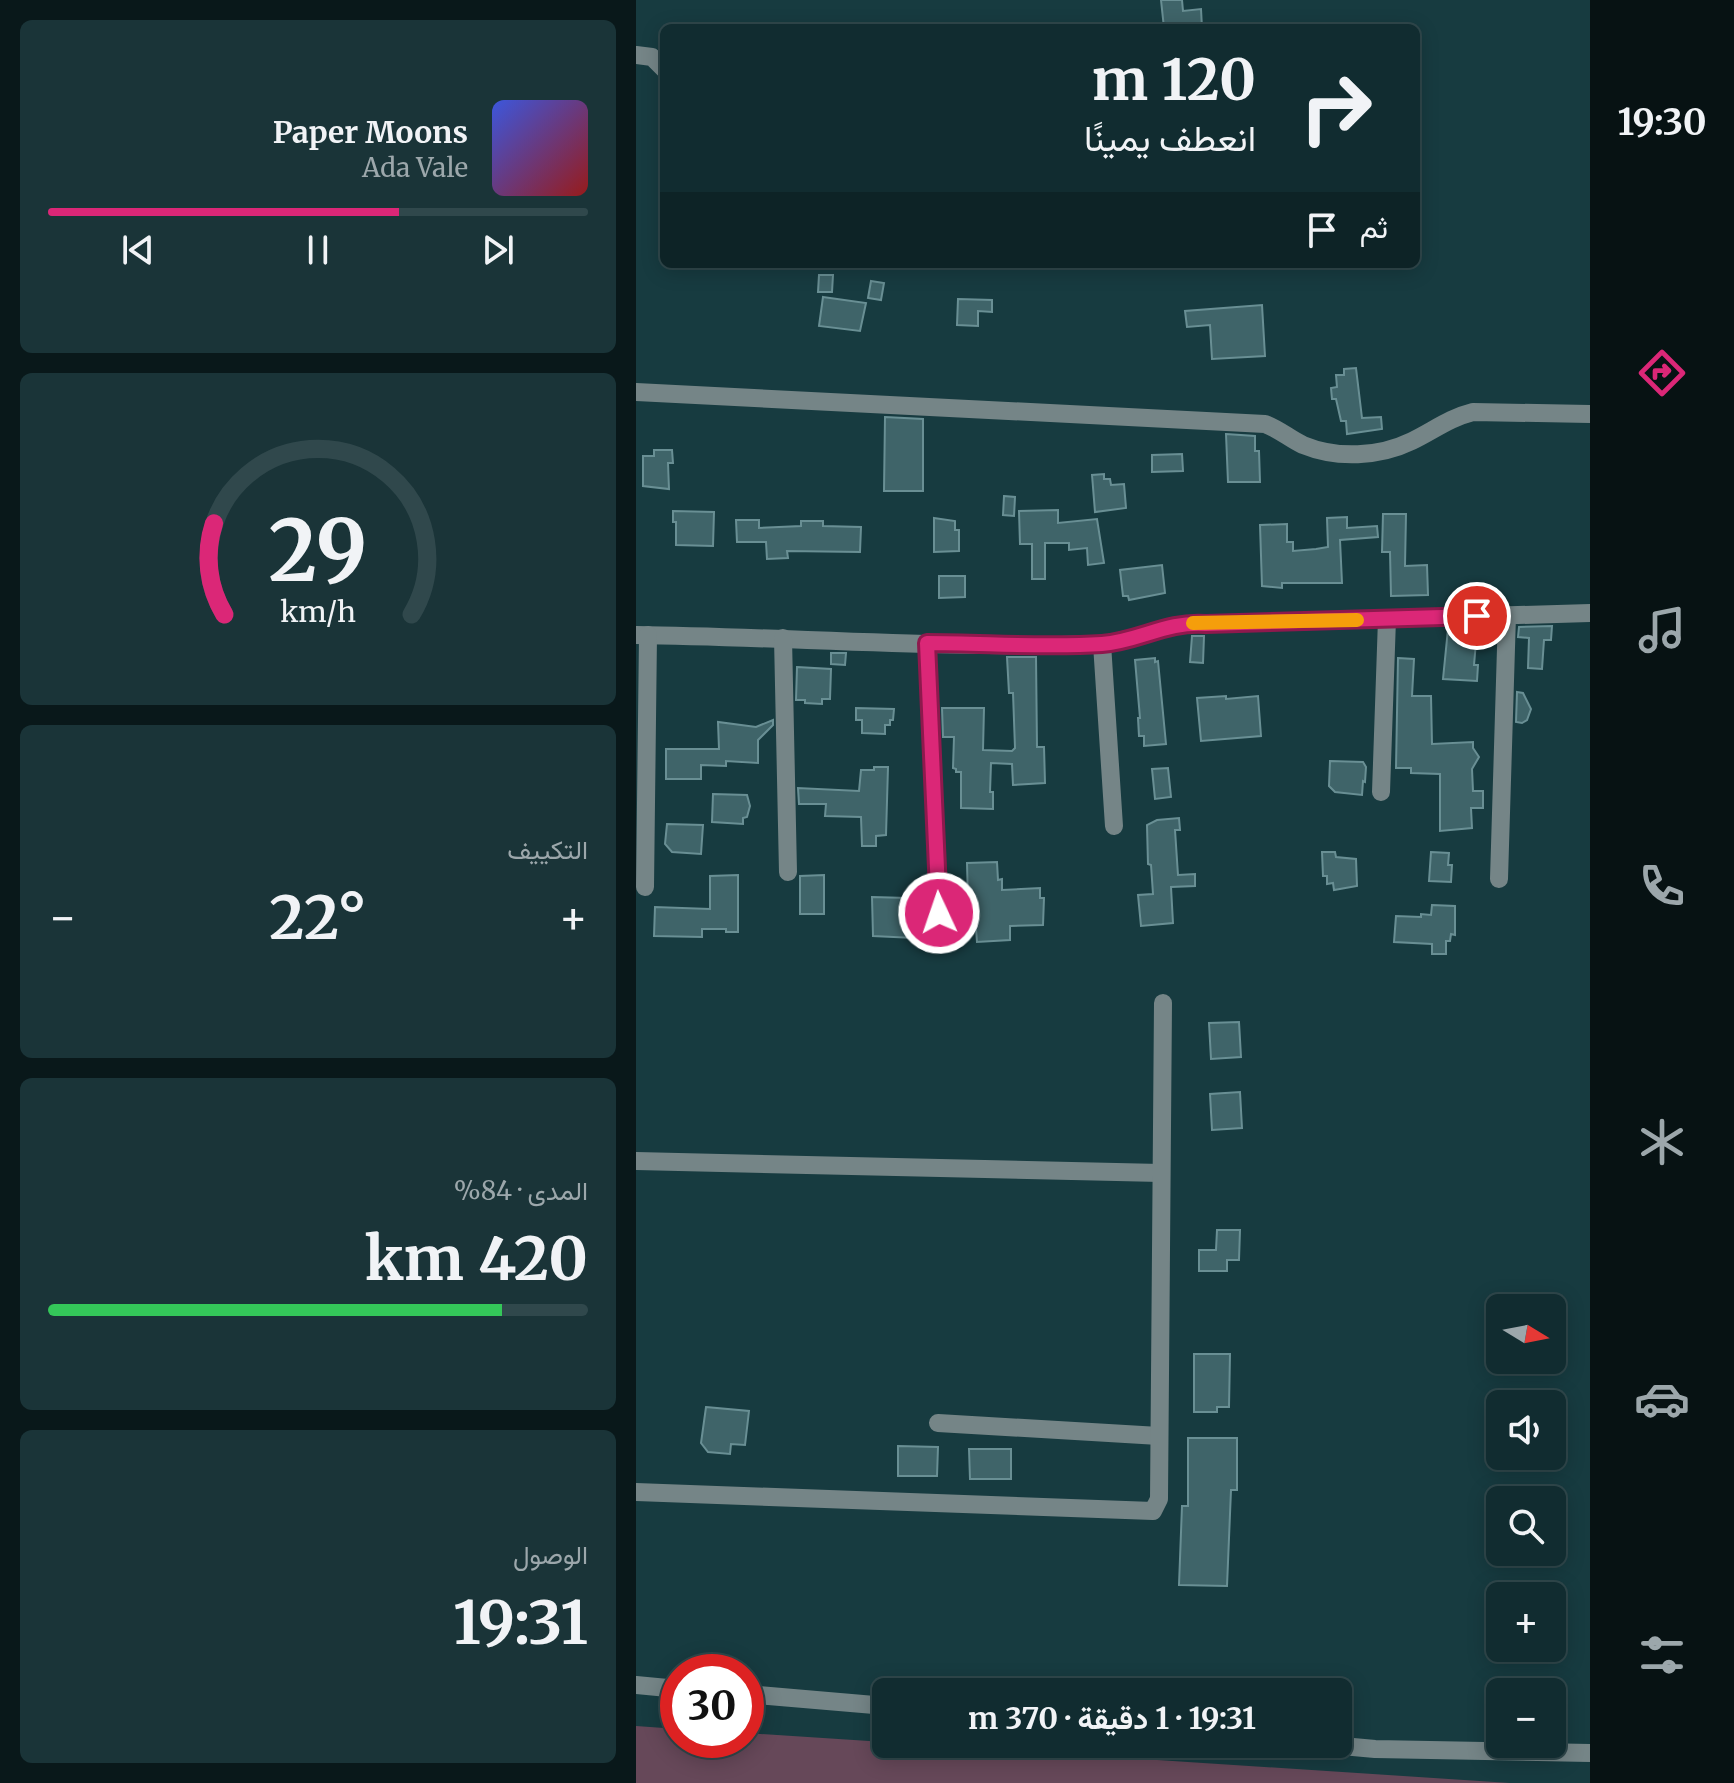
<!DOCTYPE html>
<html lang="ar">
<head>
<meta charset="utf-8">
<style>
  body { margin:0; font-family:Merriweather,Vazirmatn,serif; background:#1a3438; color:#f1f3f6; direction:rtl; height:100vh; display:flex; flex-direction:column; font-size:30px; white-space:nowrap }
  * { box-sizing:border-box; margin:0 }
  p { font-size:26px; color:#9ca7ab }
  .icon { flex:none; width:44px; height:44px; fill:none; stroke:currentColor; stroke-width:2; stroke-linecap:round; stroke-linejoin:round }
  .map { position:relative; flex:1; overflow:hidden; direction:ltr }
  .side { display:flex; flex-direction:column; gap:20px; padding:20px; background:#09181a; width:636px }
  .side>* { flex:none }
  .hud { position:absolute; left:24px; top:24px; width:760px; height:244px; border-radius:12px; box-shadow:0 4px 20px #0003,0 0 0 2px #30484c; direction:rtl; background:#112c30; color:#f1f3f6; overflow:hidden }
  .needle { width:52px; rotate:100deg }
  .controls { position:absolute; left:850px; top:1294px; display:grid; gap:16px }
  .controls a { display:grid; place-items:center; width:80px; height:80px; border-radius:12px; background:#112c30; box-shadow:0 4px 20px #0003,0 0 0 2px #30484c; font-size:40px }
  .speed { position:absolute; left:24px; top:1654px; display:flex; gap:16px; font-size:40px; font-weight:700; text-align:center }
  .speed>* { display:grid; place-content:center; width:104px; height:104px; border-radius:50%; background:#112c30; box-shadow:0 4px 20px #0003,0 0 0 2px #30484c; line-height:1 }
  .speed .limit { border:12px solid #d22; background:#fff; color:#111 }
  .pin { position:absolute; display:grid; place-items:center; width:68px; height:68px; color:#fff; margin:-34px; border:4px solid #fff; border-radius:50%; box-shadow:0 2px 8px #0007 }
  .me { position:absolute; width:88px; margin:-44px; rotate:357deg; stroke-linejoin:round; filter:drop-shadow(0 0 6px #0008) }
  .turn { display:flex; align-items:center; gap:28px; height:168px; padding:0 32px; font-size:36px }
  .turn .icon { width:104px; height:104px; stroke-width:2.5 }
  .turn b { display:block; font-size:56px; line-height:68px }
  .then { display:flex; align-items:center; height:76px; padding:0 32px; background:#0003; gap:16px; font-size:30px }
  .big { font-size:60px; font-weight:700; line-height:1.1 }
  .side .widget { flex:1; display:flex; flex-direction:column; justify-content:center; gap:12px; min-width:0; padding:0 28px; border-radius:12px; background:#1a3438 }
  .side .dial { align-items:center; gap:0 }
  .dial svg { height:208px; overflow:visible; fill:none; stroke:#30484c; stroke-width:7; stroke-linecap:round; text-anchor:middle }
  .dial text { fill:#f1f3f6; stroke:none }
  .song { display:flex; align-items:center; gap:24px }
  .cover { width:96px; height:96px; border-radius:12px; background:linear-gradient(135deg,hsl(230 70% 55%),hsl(0 70% 35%)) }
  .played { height:8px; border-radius:4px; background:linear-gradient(90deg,#db2777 65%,#30484c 65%) }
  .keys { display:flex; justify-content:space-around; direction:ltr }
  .heat { display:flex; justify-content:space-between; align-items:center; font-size:44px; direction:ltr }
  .charge { height:12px; border-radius:6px; background:linear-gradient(90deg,#34c759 84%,#30484c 0) }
  .trip { position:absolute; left:236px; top:1678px; width:480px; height:80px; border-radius:12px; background:#112c30; box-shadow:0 4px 20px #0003,0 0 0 2px #30484c; font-weight:700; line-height:80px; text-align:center; direction:rtl }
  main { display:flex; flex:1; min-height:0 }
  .tabs { display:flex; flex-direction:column; width:144px; justify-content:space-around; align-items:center; background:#071213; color:#9ca7ab }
  .tabs .icon { width:56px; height:56px }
  .tabs .current { color:#db2777 }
  .tabs b { font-size:36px; color:#f1f3f6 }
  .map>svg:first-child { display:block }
  .green { fill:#664859 }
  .building { fill:#3f6469; stroke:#698f94; stroke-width:2 }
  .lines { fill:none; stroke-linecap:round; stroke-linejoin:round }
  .minor { stroke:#758587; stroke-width:18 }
  .route-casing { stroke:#8e194d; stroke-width:20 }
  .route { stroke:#db2777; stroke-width:14 }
  .slow { stroke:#f59e0b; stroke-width:14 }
</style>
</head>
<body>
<main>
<nav class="tabs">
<b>19:30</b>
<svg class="icon current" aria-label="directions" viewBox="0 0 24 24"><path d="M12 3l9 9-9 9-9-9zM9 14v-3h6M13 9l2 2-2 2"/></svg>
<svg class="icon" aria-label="music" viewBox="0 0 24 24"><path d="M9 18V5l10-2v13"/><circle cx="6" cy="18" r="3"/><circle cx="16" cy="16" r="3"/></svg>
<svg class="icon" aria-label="phone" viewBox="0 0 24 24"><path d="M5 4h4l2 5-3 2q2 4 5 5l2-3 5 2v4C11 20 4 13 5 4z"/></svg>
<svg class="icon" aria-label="climate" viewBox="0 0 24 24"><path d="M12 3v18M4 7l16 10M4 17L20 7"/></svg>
<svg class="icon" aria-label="car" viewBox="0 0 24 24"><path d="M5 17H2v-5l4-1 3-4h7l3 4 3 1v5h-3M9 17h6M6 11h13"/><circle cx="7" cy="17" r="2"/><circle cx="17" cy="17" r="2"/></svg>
<svg class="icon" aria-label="filters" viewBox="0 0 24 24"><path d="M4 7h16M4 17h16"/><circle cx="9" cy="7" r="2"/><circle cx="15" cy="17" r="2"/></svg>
</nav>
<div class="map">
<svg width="954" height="1783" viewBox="0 0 954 1783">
  <rect width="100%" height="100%" fill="#173b40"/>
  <path class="green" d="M0 1726 42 1729V1740H110V1733L874 1783H0Z"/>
  <g class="building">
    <path d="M525 0H546L547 11 565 9 566 28H528Z"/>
    <path d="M183 275H197L196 292H182Z"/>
    <path d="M235 281 248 283 245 300 232 298Z"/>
    <path d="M187 297 230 303 224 331 183 326Z"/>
    <path d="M322 299 356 300V312L342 311V326L321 325Z"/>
    <path d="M626 305 629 356 576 359 574 325 551 327 549 311Z"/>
    <path d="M720 368 726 418 745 417 746 429 711 434 710 421H705L700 399H696L695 388 701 387 700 375H708V369Z"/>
    <path d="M249 417 287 419V491H248Z"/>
    <path d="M590 434 619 436V451H623L624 482H592Z"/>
    <path d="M18 450H36L37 463H32L33 489 7 486V456H18Z"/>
    <path d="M546 454 547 471 516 472V455Z"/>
    <path d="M468 474V479H474L475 485 488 484 490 508 459 512 456 475Z"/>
    <path d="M368 496 379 497 378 516 367 515Z"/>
    <path d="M422 510V523L461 519 468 563 452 565 451 548 433 550V543H409V579H396V544H384L383 511Z"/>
    <path d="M37 511 78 512 77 546 40 545V522H37Z"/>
    <path d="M747 514H770L769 566 791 565 792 595 755 596 754 552H746Z"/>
    <path d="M711 517V528L741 526 742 537 704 540 706 583H646V588L626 586 624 525 651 524V542H657V551L680 549 692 547 691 518Z"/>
    <path d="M298 518 319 521V530H323V551L298 552Z"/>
    <path d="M100 520H123V528L165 526V521H187V526L225 527 224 552 151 551 152 558 131 559 130 542H101Z"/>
    <path d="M526 565 529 593 493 600 492 596H487L484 570Z"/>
    <path d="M303 576H329V597L303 598Z"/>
    <path d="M916 626 915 640H908L906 669 892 668 893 638 882 637 883 627Z"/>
    <path d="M850 628 849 643 840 642 838 665H842L841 681 807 679 812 629Z"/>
    <path d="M556 636H568L567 663 554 662Z"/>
    <path d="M195 653H210L209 665 195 664Z"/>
    <path d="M371 657H400L401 747H408L409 783 377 785 376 764 355 763 354 792H357V809L325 808V772H320V769L317 768 318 737H307L306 708H348L347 750 376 751 379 748 377 693H373Z"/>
    <path d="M519 658V662L522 661 530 744 508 746V736H503L502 718H504L499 660Z"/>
    <path d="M762 658 778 659 776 696H795L796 744 837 742V748L843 757 836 769 837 791H847V808H835L836 828 804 831V774L775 773V768H760Z"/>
    <path d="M161 667 195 669 194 699H186V704L169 703V700H160Z"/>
    <path d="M881 692 887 693 895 709 891 720 886 723 880 722Z"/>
    <path d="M590 696V699L622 696 625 736 565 741 561 698Z"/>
    <path d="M220 708 258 709 257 720H254V725H249V734L226 733V720H220Z"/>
    <path d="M137 720V725L122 740V763L90 761V766L65 765V779H30V749H83L82 722 120 727Z"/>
    <path d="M694 761 727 762 730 767 729 782 727 781 726 795 699 792 693 786Z"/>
    <path d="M238 767H252L250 835 240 836V846H226L225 817 189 816 190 804H163L162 788 223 791 225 770H238Z"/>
    <path d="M532 768 535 797 519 799 516 769Z"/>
    <path d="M77 794 111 795 114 806 111 817 107 818V824L76 822Z"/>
    <path d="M543 818 544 830H539L542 875 559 874V886L535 887 537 923 505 926 502 895 517 894 515 865 512 864 511 825 521 820Z"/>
    <path d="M31 824 67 825 65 854 36 852 29 844Z"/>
    <path d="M686 852H699L700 857 720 859 721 886 698 890 697 883 691 884V876H687Z"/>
    <path d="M795 852 813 853 812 865H816L815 882 793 881Z"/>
    <path d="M361 862 362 880 366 879V890L404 888V898H408L407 925 374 926V940L341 942 338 902H332L331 863Z"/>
    <path d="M102 875V932H90V929H66V937L18 936 19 907 74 909V876Z"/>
    <path d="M188 875V914H164V876Z"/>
    <path d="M236 897 271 898 270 902 277 909 278 938 237 936Z"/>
    <path d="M796 905 819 906V935L815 934 814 941H810V954H796V944L758 942 760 916 785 917V914L795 915Z"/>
    <path d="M603 1022 605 1057 575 1059 573 1023Z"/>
    <path d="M604 1092 606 1128 576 1130 574 1094Z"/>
    <path d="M581 1230H604L603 1260H591V1271H563V1250H580Z"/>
    <path d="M558 1354H594L593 1407H581V1412H558Z"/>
    <path d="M70 1407 113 1411 109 1445 95 1444 94 1454 72 1452 65 1443Z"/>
    <path d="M552 1438H601V1490H595L591 1586 543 1585 546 1506H552Z"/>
    <path d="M262 1446 302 1447 301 1476H262Z"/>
    <path d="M333 1449H375V1479H334Z"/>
  </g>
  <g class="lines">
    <g class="minor">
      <path d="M0 55 16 57 28 69"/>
      <path d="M0 392 629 424C643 429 654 439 667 445 701 459 743 457 776 441 797 431 813 418 837 412L954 414"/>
      <path d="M0 635C154 637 309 649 463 644 502 642 528 621 570 624L954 613"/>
      <path d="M147 638 152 872"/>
      <path d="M291 643 303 913"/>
      <path d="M466 644 478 826"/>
      <path d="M745 792 751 619"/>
      <path d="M863 879 871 615"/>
      <path d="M9 887 12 635"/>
      <path d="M0 1161 525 1173"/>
      <path d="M302 1423 523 1436"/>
      <path d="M0 1492 517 1511 523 1499 527 1003"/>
      <path d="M0 1685 42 1689"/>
      <path d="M110 1694 250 1706"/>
      <path d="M684 1744 739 1749 954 1753"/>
    </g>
  </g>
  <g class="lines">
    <defs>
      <path id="route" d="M303 913 291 643C349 643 408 648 466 644 504 641 530 621 570 624L841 616"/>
    </defs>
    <use href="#route" class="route-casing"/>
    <use href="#route" class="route"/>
    <path class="slow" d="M557 623 721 620"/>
  </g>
</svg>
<div class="controls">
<a><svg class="needle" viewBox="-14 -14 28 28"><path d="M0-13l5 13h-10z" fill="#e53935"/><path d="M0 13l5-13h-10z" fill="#9ca7ab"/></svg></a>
<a><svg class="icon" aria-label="sound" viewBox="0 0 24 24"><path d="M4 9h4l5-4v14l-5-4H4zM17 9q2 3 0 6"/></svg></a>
<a><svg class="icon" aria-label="search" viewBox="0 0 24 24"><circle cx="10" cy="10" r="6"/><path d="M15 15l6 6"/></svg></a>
<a>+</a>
<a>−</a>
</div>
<div class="speed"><div class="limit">30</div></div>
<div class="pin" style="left:841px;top:616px;background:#d93025"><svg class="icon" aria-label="arrive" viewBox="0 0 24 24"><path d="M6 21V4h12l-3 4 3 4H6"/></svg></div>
<svg class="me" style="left:303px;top:913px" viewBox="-20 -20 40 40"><circle r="17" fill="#db2777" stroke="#fff" stroke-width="3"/><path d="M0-11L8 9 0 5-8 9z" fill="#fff"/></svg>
<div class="trip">19:31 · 1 دقيقة · 370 m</div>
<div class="hud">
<div class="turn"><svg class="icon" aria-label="right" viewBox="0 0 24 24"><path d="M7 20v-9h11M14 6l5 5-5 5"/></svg><div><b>120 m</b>انعطف يمينًا</div></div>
<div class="then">ثم<svg class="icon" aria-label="arrive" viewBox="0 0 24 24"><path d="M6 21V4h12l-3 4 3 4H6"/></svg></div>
</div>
</div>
<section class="side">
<div class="widget">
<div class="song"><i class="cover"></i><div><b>Paper Moons</b><p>Ada Vale</p></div></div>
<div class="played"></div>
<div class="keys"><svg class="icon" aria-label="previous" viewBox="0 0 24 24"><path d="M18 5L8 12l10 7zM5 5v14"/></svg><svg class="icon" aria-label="pause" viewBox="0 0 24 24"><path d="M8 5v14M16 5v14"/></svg><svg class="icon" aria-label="next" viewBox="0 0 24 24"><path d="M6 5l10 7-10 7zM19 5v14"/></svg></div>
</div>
<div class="widget dial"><svg viewBox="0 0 100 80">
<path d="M14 69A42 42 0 1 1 86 69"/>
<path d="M14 69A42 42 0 0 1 10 34" stroke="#db2777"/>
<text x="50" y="56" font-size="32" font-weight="700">29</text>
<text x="50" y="72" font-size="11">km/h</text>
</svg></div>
<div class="widget"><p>التكييف</p>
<div class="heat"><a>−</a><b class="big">22°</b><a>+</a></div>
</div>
<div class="widget"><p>المدى · 84%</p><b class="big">420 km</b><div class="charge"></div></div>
<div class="widget"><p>الوصول</p><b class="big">19:31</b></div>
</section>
</main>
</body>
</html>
